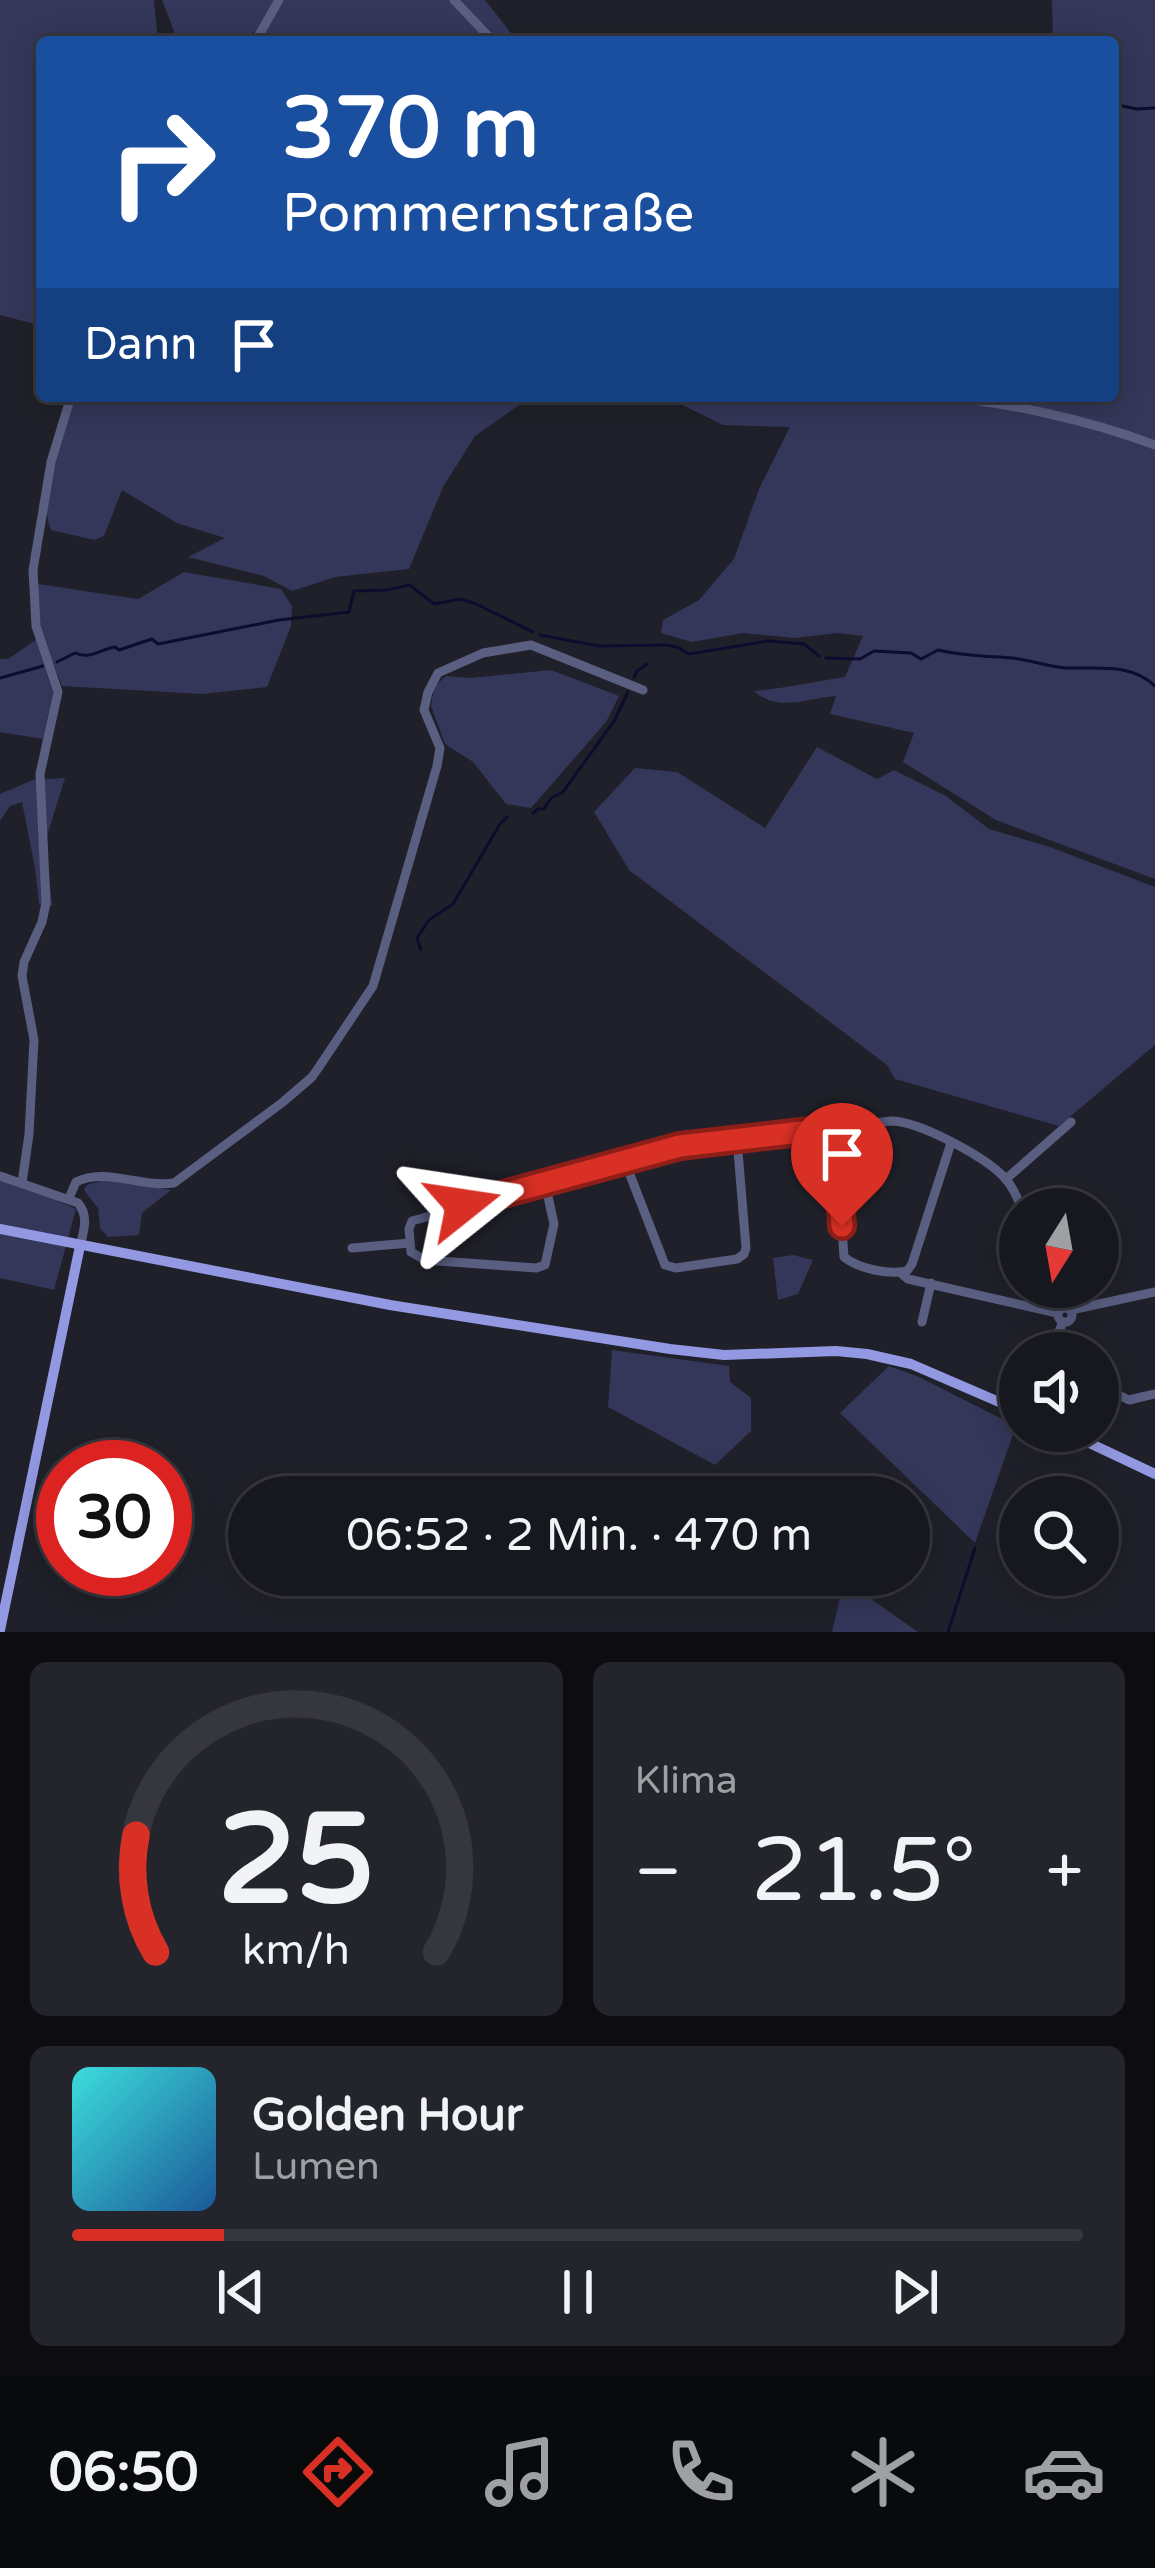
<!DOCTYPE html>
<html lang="de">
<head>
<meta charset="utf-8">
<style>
  body { margin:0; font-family:"Varela Round",sans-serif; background:#24252c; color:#f1f3f6; height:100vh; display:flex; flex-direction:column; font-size:45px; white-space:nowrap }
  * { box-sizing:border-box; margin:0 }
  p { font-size:39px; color:#9ea0a4 }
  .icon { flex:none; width:66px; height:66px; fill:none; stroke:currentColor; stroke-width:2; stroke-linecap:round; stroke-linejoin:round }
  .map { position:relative; height:1632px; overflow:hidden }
  .side { display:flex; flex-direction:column; gap:30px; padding:30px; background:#0d0d11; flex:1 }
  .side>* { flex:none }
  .hud { position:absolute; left:36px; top:36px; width:1083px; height:366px; border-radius:12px; box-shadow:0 6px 30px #0003,0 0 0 3px #36373d; background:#1a4fa0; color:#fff; overflow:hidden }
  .needle { width:78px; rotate:191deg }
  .buttons { position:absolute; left:999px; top:1188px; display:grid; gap:24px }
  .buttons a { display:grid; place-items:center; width:120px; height:120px; border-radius:50%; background:#17181f; box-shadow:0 6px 30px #0003,0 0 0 3px #36373d; font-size:60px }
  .speed { position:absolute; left:36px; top:1440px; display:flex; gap:24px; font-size:60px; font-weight:700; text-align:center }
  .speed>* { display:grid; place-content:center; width:156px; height:156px; border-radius:50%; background:#17181f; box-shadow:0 6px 30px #0003,0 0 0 3px #36373d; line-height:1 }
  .speed .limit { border:18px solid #d22; background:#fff; color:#111 }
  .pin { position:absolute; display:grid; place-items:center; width:102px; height:102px; color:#fff; margin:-123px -51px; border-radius:50% 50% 50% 0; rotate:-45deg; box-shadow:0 0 12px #0007 }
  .pin .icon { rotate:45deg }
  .me { position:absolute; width:132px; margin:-66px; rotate:75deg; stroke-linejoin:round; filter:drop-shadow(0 0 9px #0008) }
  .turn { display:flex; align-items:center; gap:42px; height:252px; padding:0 48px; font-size:54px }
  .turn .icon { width:156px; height:156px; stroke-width:2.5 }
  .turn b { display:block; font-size:84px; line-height:102px }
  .then { display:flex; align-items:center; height:114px; padding:0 48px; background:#0003; gap:24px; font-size:45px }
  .big { font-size:90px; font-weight:600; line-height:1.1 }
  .side .card { flex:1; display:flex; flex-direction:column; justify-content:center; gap:18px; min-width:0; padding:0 42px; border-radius:18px; background:#24252c }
  .side .dial { align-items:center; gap:0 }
  .dial svg { height:312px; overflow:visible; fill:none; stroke:#36373d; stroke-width:7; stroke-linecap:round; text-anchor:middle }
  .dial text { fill:#f1f3f6; stroke:none }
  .song { display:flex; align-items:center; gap:36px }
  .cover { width:144px; height:144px; border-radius:18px; background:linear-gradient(135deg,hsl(180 70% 55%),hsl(210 70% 35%)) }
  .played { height:12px; border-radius:6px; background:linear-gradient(90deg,#d93025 15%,#36373d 15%) }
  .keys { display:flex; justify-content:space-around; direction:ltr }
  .heat { display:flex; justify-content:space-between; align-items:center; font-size:66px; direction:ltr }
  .side .tiles { flex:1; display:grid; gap:30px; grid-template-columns:1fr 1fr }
  .card:last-child { grid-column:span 2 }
  .trip { position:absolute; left:228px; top:1476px; width:702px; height:120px; border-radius:60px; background:#17181f; box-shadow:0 6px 30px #0003,0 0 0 3px #36373d; font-weight:600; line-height:120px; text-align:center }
  .tabs { display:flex; height:192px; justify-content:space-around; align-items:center; background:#090a0c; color:#9ea0a4 }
  .tabs .icon { width:84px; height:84px }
  .tabs .active { color:#d93025 }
  .tabs b { font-size:54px; color:#f1f3f6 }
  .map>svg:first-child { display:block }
  .green { fill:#343759 }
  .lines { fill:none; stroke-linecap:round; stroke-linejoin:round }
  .stream { stroke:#0d0c2d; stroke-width:3 }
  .minor { stroke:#5a5e81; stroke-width:9 }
  .major { stroke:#9299e2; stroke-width:10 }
  .route-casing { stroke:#8d1f18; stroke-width:30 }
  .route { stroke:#d93025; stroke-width:21 }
</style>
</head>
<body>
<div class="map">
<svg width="1155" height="1632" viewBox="0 0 1155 1632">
  <rect width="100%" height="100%" fill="#1f2029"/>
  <g class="green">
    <path d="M0 0H154L158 42H42V326L0 315Z"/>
    <path d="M162 0H485L518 42H258L264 36 252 32 251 42H189L175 34Z"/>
    <path d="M1052 0H1155V879L996 820 903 762 914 733 830 714 836 696C806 698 779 713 754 691 785 688 814 682 845 677L863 636 838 633 794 638 743 633 692 642 661 633 663 620 699 600 734 559 759 489 790 427 723 425 664 396H1113V42H1053Z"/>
    <path d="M74 396H532L475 436 443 487 409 569 335 577 292 591 264 576 188 557 225 538 177 523 122 490 104 536 94 540 51 530C36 497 63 431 74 396Z"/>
    <path d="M184 572 281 589 292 606 291 626 267 687 202 694 62 686 39 626 38 584 138 599Z"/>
    <path d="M36 640 53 692 43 739 0 732V659H8Z"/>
    <path d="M551 670 619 696 606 722 531 808 506 804 473 762 445 744 431 706 434 687 446 676 470 678Z"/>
    <path d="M817 747 877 779 894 770 946 796 989 829 1050 847 1155 887V1045L1059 1126 895 1079 887 1065 629 870 594 812 635 768 677 772 765 828Z"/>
    <path d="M65 778 46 839 52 906 39 904 35 868 22 802 10 806 0 821V794L33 780Z"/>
    <path d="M0 1180 34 1190 76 1209 54 1290 0 1278Z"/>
    <path d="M104 1180 171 1190 142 1213 139 1235 108 1237 100 1228 98 1208 84 1190 87 1185Z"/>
    <path d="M793 1255 813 1260 798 1294 778 1300 773 1258Z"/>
    <path d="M612 1350 729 1366 730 1382 751 1398V1431L715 1465 608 1407Z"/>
    <path d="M889 1366 919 1377 1016 1426 975 1543 840 1413Z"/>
    <path d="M844 1580 918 1632H832Z"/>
  </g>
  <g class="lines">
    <g class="stream">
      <path d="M1113 104 1137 109 1155 108"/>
      <path d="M540 635 599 646 665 645 677 647 689 654 768 641 804 644 819 656"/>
      <path d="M826 658 860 659 874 651 911 653 921 659 938 650C962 656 986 656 1012 658 1030 660 1049 667 1067 668 1099 669 1131 663 1155 686"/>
      <path d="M57 662 75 653C90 660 100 649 115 647L119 650 152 639 158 644 279 620 349 612 354 591 386 590 410 585 434 604 461 599 476 604 533 632"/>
      <path d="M0 678 43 666"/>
      <path d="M634 678 637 671 647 664"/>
      <path d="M533 813 538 809H544L551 798 563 792 614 721 628 692"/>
      <path d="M421 950 417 938 429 920 453 904 500 824 507 817"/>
      <path d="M948 1632 975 1548"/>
    </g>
    <g class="minor">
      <path d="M454 0 494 42"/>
      <path d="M255 42 279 0"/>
      <path d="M933 396C1003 401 1089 420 1155 445"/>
      <path d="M835 1128 844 1257C859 1269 889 1275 907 1271L912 1264 951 1143"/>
      <path d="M625 1162 665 1265 676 1268 737 1259 744 1254 746 1248 737 1139"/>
      <path d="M0 1176 78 1203C89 1216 84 1230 80 1246"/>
      <path d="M1006 1179 1071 1122"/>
      <path d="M22 1183 29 1134 34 1040 22 976 24 962 42 922 46 903 40 774 58 692 36 626 33 570 51 462 71 396"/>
      <path d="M545 1183 554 1224 545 1265 536 1268 425 1260 411 1252 409 1229 412 1221 680 1146 891 1121C919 1121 983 1156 1003 1176 1012 1185 1017 1197 1022 1209"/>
      <path d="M69 1198 76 1182C105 1167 142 1188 174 1183L283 1102 312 1077 319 1067 373 986 437 766 440 748 424 710 428 692 438 673 483 653 531 645 643 690"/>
      <path d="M352 1248 410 1243"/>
      <path d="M901 1273 908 1279 1057 1313"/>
      <path d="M1056 1287 1063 1308"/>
      <circle cx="1065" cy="1315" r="7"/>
      <path d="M1071 1310 1155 1292"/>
      <path d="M922 1322 931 1283"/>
      <path d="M1050 1353 1063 1322"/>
      <path d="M1112 1392 1129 1400 1155 1394"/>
    </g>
    <g class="major">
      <path d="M0 1229 390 1305 670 1349 724 1355 836 1351 867 1354 911 1364 1020 1411"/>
      <path d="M1064 1431 1155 1474"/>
      <path d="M0 1630 80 1246"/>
    </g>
  </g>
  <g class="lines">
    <defs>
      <path id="route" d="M463 1205 680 1146 835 1128 842 1226"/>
    </defs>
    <use href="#route" class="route-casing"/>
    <use href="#route" class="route"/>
  </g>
</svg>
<div class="buttons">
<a><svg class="needle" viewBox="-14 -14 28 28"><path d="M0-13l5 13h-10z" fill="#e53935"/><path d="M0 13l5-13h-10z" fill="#9ea0a4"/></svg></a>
<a><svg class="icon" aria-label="sound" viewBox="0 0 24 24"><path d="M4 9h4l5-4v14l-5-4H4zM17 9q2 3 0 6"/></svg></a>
<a><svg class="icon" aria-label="search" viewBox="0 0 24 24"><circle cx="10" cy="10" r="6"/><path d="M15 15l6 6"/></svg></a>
</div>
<div class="speed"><div class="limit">30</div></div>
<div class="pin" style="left:842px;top:1226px;background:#d93025"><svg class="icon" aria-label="arrive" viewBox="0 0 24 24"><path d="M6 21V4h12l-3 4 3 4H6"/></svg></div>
<svg class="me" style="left:463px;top:1205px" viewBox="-20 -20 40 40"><path d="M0-17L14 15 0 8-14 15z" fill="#d93025" stroke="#fff" stroke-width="4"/></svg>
<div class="trip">06:52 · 2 Min. · 470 m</div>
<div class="hud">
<div class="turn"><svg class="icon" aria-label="right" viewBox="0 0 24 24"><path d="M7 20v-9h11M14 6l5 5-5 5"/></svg><div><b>370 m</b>Pommernstraße</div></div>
<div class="then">Dann<svg class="icon" aria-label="arrive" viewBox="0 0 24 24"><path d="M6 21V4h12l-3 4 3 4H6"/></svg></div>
</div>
</div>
<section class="side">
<div class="tiles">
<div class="card dial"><svg viewBox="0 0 100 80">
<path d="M14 69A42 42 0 1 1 86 69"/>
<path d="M14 69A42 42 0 0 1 9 39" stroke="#d93025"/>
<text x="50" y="56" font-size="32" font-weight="700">25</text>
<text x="50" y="72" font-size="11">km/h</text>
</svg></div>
<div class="card"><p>Klima</p>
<div class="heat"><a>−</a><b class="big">21.5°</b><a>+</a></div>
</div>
<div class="card">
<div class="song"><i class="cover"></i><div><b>Golden Hour</b><p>Lumen</p></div></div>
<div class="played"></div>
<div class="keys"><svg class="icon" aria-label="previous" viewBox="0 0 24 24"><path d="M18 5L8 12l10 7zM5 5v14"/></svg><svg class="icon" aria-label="pause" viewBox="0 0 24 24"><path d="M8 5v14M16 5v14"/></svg><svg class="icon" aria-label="next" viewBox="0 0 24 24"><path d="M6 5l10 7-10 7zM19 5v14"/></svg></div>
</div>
</div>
</section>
<nav class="tabs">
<b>06:50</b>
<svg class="icon active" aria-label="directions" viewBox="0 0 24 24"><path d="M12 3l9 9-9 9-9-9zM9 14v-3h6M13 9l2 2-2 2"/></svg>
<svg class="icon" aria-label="music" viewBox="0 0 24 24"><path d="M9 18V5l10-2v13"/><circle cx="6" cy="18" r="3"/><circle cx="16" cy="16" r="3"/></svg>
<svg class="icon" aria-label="phone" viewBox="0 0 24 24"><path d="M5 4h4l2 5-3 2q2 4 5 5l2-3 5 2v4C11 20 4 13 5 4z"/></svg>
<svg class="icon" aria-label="climate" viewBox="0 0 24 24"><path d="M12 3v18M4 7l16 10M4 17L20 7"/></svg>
<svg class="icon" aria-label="car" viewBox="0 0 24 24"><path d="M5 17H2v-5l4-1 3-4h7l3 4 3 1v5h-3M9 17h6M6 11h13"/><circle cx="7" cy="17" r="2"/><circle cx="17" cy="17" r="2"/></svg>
</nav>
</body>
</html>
